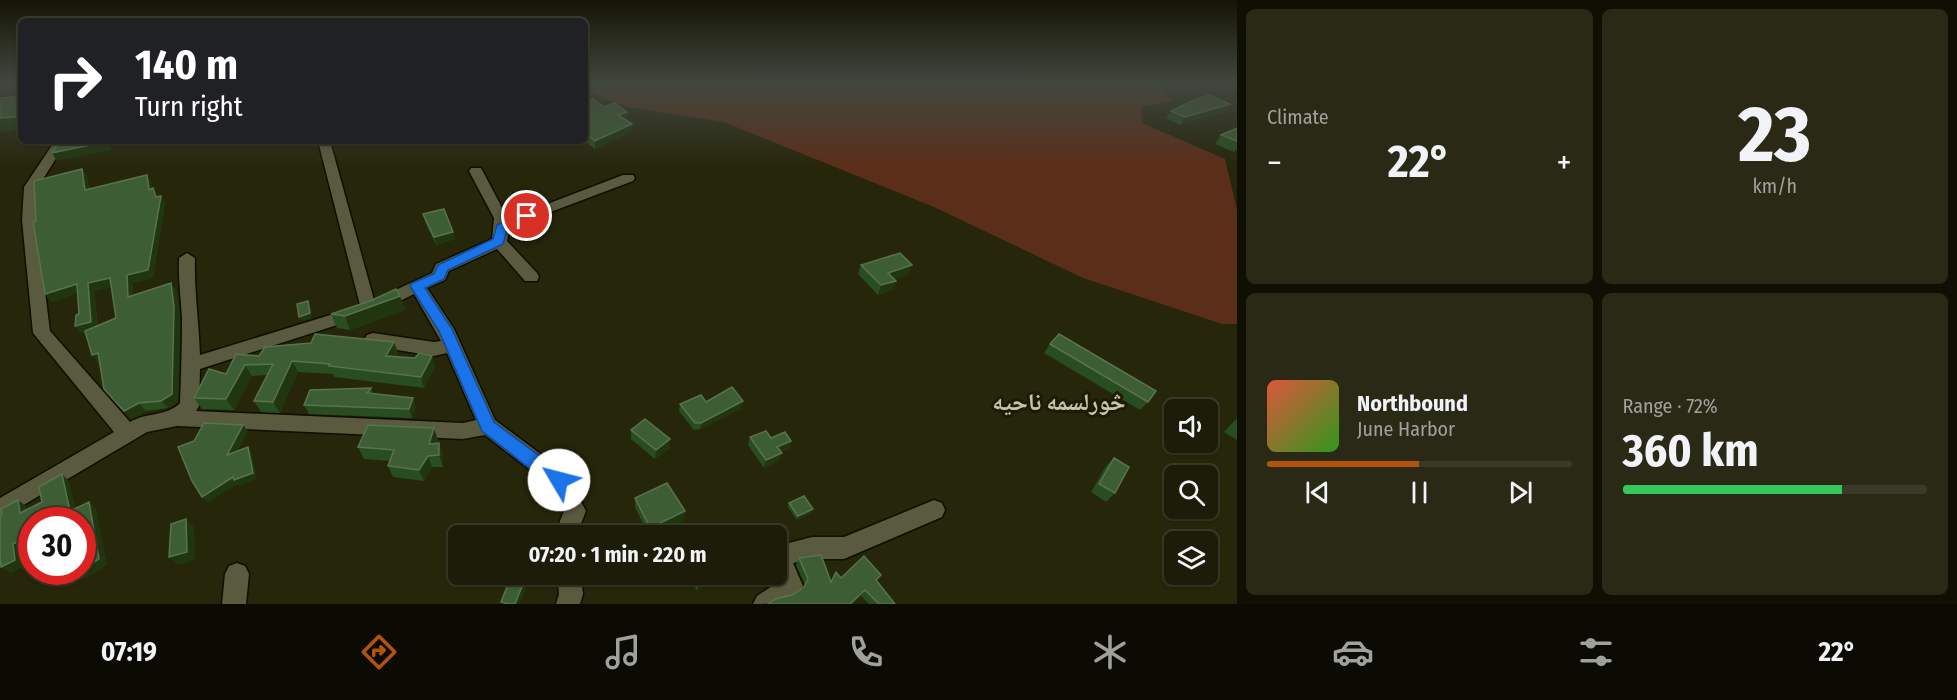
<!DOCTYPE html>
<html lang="en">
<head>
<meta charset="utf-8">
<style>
  body { margin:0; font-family:"Fira Sans Condensed","Noto Naskh Arabic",sans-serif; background:#292916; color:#f1f3f6; height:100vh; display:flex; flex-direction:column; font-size:22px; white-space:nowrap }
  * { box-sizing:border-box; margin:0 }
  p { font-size:20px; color:#a0a19c }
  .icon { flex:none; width:33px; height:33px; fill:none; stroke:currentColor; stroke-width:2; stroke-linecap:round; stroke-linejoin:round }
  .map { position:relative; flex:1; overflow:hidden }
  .panel { display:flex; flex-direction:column; gap:9px; padding:9px; background:#0f0f04; width:720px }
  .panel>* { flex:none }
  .top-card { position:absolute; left:18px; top:18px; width:570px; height:126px; border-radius:9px; box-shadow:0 2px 4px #0004,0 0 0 2px #3a3a29; background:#202124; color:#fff; overflow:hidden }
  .controls { position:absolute; left:1164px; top:399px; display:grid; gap:12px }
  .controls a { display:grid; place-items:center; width:54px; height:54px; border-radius:9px; background:#1c1c08; box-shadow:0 2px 4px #0004,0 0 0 2px #3a3a29; font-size:30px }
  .speed { position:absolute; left:18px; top:507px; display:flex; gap:12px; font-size:30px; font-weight:700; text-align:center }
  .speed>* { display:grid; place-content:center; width:78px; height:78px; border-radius:50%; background:#1c1c08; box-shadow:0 2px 4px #0004,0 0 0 2px #3a3a29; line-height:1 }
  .speed .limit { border:9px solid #d22; background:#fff; color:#111 }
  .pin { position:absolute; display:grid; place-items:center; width:51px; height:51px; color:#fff; margin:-26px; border:3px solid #fff; border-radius:50%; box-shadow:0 2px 6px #0007 }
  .me { position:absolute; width:66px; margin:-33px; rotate:307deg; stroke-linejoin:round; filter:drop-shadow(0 0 4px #0008) }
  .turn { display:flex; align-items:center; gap:21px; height:126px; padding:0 18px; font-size:27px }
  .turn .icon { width:78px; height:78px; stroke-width:2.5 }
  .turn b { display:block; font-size:42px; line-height:51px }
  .big { font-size:45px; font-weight:700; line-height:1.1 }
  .panel .card { flex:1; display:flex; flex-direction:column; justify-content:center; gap:9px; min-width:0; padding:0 21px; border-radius:9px; background:#292916 }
  .panel .dial { align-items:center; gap:0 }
  .dial b { font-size:78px; line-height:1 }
  .song { display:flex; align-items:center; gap:18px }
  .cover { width:72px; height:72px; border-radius:9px; background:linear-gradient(135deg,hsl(10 70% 55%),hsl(110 70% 35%)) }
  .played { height:6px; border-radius:3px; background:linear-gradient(90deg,#b45309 50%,#3a3a29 50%) }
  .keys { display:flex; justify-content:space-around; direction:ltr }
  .heat { display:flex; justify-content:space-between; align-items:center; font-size:33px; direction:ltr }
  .charge { height:9px; border-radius:4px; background:linear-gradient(90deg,#34c759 72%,#3a3a29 0) }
  .panel .tiles { flex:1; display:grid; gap:9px; grid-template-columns:repeat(2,1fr) }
  .trip { position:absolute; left:448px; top:525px; width:339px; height:60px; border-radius:9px; background:#1c1c08; box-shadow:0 2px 4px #0004,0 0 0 2px #3a3a29; font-weight:700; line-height:60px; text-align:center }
  .menu { display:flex; height:96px; justify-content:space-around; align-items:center; background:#0b0b03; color:#a0a19c }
  .menu .icon { width:42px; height:42px }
  .menu .selected { color:#b45309 }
  .menu b { font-size:27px; color:#f1f3f6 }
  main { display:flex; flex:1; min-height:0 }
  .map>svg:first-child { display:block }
  .green { fill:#5b2e19 }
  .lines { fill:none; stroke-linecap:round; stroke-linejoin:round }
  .minor-casing { stroke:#0f0e00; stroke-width:3 }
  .minor { fill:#595a3e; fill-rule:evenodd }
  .wall { fill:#284d20; fill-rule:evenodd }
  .shaded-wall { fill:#1f360f }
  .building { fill:#3d5e34; stroke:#58734e; stroke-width:1.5 }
  .route { fill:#1a73e8; stroke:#114b97; stroke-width:1.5 }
  .labels { text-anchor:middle; stroke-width:6; stroke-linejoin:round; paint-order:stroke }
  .district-label { font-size:24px; font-weight:bold; fill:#c5c6a7; stroke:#1d1c03 }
</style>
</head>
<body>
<main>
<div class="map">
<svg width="1237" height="604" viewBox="0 0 1237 604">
  <rect width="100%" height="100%" fill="#26260b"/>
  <path class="green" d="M585 83H1157L1172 102 1141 106 1142 123 1225 159 1237 210V324H1222L1083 278 934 207 724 122 622 106 585 89Z"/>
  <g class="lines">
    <defs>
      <g id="minor">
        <path d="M55 141H67L38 187 36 220 50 331 130 422C146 412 166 417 180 403 181 375 182 347 182 319 181 298 178 280 179 258L187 253 195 258C194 291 199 323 200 355L353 308 359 310 361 314 359 318 200 369 199 406 196 411 463 423 476 420 447 353 434 356 367 345 364 340 367 335 373 333 434 342 441 341 414 294 386 308 376 309 374 313H362L318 141H330L374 300 432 273 436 264 492 239 494 218 469 171 471 168H481L508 219 623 175H633L635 178 633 181 532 219 509 230 507 241 537 273 539 277 537 281H525L497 249 449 271 445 280 427 288 454 329 495 420 566 473 586 511 576 536H554L564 511 552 487 485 435 463 439 177 426 147 432 0 519V498L114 432 33 333 22 220 24 187Z"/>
        <path d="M934 500 942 503 945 510 942 517 844 559H812L793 563 803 586C793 604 774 604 753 604L757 596 778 582 775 574H777V546L812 537H844Z"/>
        <path d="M237 563 245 566 249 574 246 604H222L225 574 229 566Z"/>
        <path d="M557 574H581L583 594 580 604H556L559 594Z"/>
      </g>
    </defs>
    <use href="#minor" class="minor-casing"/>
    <use href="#minor" class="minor"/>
  </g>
  <g class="wall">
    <path d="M585 101 604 107 627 112V119L626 120 632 131 595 149 585 141Z"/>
    <path d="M1171 111 1224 112 1180 125 1166 118Z"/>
    <path d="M1237 128V150L1234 152 1215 144 1221 135Z"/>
    <path d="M82 169 87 176 89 189 147 175 151 183 152 189 157 196H161L165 203 153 278 132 283 133 295 171 283 176 291 180 315 178 402 168 408 146 411 131 419 104 389 99 363H98L85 333 82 334 75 326 79 314 77 293 52 302 45 294 36 221ZM111 287 116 318 98 326 94 291Z"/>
    <path d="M423 214 455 239 436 245 425 222Z"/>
    <path d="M861 265 908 275 894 279 896 281 892 290 878 295 858 274Z"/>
    <path d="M400 296 405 310 350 330 337 328 331 314Z"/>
    <path d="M1050 344 1148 402 1140 410 1044 353Z"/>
    <path d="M398 353 396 357 435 367 424 388 334 377 333 374 298 372 280 413 261 412 254 401 267 375 252 376 234 410 202 409 194 398 226 374 259 356Z"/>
    <path d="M371 388 373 394 413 398 416 407 412 418 309 414 304 405Z"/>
    <path d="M706 402 742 408 700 429 694 430 679 411 680 404Z"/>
    <path d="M1237 418V440L1224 432Z"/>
    <path d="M631 430 670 448 655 459 631 439Z"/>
    <path d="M750 437 771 438 791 441 789 449 781 452 779 461 764 468 748 445Z"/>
    <path d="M438 440 437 443H439L443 455V467H432L424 481 393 477 388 466 390 461 364 459 358 447Z"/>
    <path d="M1114 458 1115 493 1106 502 1091 492 1106 466Z"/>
    <path d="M635 498 685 511 684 520 651 536H649L635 507Z"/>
    <path d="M789 503 811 513 797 520 788 507Z"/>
    <path d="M799 558 831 582 841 578 877 582 895 604H869L861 596 792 595 804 587 805 585 796 565Z"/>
    <path d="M670 574H688L687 579 675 584Z"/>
    <path d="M758 574H777L775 581 767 587Z"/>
    <path d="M692 577 708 583 697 591 691 581Z"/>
  </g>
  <g class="shaded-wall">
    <path d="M1230 104 1224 112 1180 125 1185 117Z"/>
    <path d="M21 109V130L0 132V118Z"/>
    <path d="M627 112V119L618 123V115Z"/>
    <path d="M632 124V131L595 149V141Z"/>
    <path d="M106 141H111V150L57 161 52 153Z"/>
    <path d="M127 141H153L130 146Z"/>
    <path d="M82 169 87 176 90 198 85 190Z"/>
    <path d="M147 175 151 183 154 197 149 190Z"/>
    <path d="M153 188 157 196H161L165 203 153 278 132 283 134 305 128 297 127 275 156 197Z"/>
    <path d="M453 232 455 239 436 245 434 237Z"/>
    <path d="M912 265 908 275 884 282 888 273Z"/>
    <path d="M110 278 115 286 94 291 98 330 82 334 75 326 88 283Z"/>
    <path d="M896 281 892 290 878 295 881 285Z"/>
    <path d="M171 283 176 291 180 315 178 402 168 408 161 401Z"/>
    <path d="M77 284 83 292 52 302 45 294Z"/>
    <path d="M400 296 405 310 350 330 345 316Z"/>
    <path d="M308 301 310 306 312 318 302 321 299 317Z"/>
    <path d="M394 342 398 353 391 367 386 356Z"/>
    <path d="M98 353 104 361 98 363 92 355Z"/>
    <path d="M432 356 435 367 424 388 421 377Z"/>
    <path d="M292 361 298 372 280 413 273 402Z"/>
    <path d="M245 365 252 376 234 410 226 399Z"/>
    <path d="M413 398 416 407 412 418 409 409Z"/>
    <path d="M743 401 742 408 700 429 701 423Z"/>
    <path d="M139 403 146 411 131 419 124 411Z"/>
    <path d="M243 425 248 431 232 462 227 455Z"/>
    <path d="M434 428 438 440 434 456 429 444Z"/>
    <path d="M670 439V448L655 459 656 450Z"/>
    <path d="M791 441 789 449 775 455 777 447Z"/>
    <path d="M439 443 443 455V467L439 455Z"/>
    <path d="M248 447 252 454 257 479 238 486 237 484 208 503 202 497Z"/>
    <path d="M782 453 779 461 764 468 766 460Z"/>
    <path d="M428 456 432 467 424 481 419 470Z"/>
    <path d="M62 474 69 481 78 518 70 511Z"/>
    <path d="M18 500 26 506 29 520 20 513Z"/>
    <path d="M89 502 96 509 107 565 87 578 63 584 54 578 82 572Z"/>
    <path d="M813 509 811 513 797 520 798 516Z"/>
    <path d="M685 511 684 520 649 536 650 528Z"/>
    <path d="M186 519 194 527 195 560 178 565 169 557Z"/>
    <path d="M32 534V545L21 550 24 566 11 573 1 567 13 544Z"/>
    <path d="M527 574H532L520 604H515Z"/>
    <path d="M688 575 687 579 675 584 676 580Z"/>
    <path d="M778 575 775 581 767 587 769 580Z"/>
    <path d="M709 579 708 583 697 591V587Z"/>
    <path d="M865 590 861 596 853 604H850Z"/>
  </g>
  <g class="building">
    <path d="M1209 95 1230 104 1185 117 1171 111 1192 101Z"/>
    <path d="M21 96V109L15 117 0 118V98Z"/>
    <path d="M593 99 604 107 614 103 627 112 618 115 632 124 595 141 585 133V101Z"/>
    <path d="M1237 128V141L1221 135Z"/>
    <path d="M60 141H106V142L52 153Z"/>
    <path d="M82 169 85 190 147 175 149 190 153 188 156 197 161 196 148 270 127 275 128 297 171 283 174 307 172 394 161 401 139 403 124 411 104 389 98 353 92 355 85 331 116 318 110 278 88 283 91 322 75 326 76 315 79 314 77 284 45 294 33 222 36 221 34 181Z"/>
    <path d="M444 209 453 232 434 237 423 214Z"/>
    <path d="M900 253 912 265 888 273 896 281 881 285 861 265Z"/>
    <path d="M396 289 400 296 345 316 331 314 370 301Z"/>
    <path d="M308 301 310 313 299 317 297 304Z"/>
    <path d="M315 334 394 342 386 356 415 358 419 353 432 356 421 377 329 366 330 364 292 361 273 402 254 401 273 364 245 365 226 399 194 398 209 369 226 374 236 354 259 356 265 347 311 343Z"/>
    <path d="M1059 334 1156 391 1148 402 1050 344Z"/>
    <path d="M732 387 743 401 701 423H695L680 404 701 395 706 402Z"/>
    <path d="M371 388 367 393 413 398 409 409 304 405 310 390Z"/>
    <path d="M645 419 670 439 656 450 631 430Z"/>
    <path d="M204 423 243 425 227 455 248 447 253 473 234 480 233 477 202 497 192 481 178 447 194 441Z"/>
    <path d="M368 425 434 428 429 444 439 443V455L428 456 419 470 388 466 394 450 358 447Z"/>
    <path d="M766 431 771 438 785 432 791 441 777 447 782 453 766 460 750 437Z"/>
    <path d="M1114 458 1129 467 1115 493 1099 484Z"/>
    <path d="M62 474 70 511 89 502 99 559 82 570V520H32V534L13 544 15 560 1 567 0 556V515L2 514 1 509 18 500 20 513 42 502 39 487Z"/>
    <path d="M667 483 685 511 650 528 635 498Z"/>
    <path d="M804 496 813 509 798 516 789 503Z"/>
    <path d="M186 519 187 552 169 557 171 524Z"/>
    <path d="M770 528 778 535 777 536H765Z"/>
    <path d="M821 555 831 582 836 572 841 578 864 556 881 575 876 580 895 604H879L865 590 850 604H768L775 599 792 595 804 587 808 579 799 558Z"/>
    <path d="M53 572H79L54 578Z"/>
    <path d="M777 573 778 575 769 580 765 574H777Z"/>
    <path d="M512 574H527L515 604H508L501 602Z"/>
    <path d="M673 574H688V575L676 580Z"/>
    <path d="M696 574H706L709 579 697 587 692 577Z"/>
  </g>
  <linearGradient id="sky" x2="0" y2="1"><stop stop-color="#151506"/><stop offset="0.5" stop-color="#41473f"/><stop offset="1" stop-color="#41473f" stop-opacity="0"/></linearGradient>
  <rect width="1237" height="167" fill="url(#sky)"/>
  <path class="route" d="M527 212 533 216 531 218 507 230 503 244 448 270 444 279 425 288 452 329 494 422 565 475 567 480 565 486 559 488 552 486 482 431 439 331 410 286 412 283 434 274 438 265 493 239 497 225Z"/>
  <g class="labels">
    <g class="district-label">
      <text x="1059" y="410">څورلسمه ناحیه</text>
    </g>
  </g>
</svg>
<div class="controls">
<a><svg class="icon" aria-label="sound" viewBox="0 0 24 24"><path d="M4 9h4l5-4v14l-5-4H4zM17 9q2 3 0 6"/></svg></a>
<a><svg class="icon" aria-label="search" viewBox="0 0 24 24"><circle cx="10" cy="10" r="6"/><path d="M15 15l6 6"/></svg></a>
<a><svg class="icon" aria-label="layers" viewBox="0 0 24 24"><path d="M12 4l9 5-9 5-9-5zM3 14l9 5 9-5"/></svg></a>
</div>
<div class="speed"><div class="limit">30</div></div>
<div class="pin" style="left:527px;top:216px;background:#d93025"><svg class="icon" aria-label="arrive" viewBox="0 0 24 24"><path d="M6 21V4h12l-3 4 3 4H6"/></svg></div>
<svg class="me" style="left:559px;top:480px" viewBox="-20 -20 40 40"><circle r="19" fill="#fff"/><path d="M0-13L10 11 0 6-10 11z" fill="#1a73e8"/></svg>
<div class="trip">07:20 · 1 min · 220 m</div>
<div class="top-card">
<div class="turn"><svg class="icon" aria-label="right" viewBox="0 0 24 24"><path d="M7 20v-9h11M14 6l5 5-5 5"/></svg><div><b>140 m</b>Turn right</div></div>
</div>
</div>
<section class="panel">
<div class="tiles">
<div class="card"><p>Climate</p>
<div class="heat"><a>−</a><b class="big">22°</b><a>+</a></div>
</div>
<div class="card dial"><b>23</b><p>km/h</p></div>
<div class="card">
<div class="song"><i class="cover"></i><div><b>Northbound</b><p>June Harbor</p></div></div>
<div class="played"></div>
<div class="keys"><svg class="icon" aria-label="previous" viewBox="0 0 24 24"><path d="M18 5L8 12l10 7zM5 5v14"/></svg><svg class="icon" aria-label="pause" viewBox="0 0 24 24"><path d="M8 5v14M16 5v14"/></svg><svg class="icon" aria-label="next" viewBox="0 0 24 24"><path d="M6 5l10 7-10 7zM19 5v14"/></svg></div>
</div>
<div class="card"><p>Range · 72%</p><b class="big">360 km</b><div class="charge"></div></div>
</div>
</section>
</main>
<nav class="menu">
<b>07:19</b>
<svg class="icon selected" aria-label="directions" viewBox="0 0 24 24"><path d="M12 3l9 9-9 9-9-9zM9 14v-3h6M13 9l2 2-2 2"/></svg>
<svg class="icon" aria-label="music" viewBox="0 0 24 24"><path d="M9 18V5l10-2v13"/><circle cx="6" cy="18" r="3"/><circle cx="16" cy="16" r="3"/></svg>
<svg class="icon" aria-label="phone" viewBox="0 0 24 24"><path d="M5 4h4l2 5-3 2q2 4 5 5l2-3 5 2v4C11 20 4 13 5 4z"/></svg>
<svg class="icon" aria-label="climate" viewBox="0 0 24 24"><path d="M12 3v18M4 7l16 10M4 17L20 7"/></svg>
<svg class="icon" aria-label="car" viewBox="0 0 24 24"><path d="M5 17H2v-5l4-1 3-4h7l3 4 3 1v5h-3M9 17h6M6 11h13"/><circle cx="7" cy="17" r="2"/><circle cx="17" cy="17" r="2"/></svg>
<svg class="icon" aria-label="filters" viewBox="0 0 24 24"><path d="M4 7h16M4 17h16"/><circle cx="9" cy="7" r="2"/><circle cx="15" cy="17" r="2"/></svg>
<b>22°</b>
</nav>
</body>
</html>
